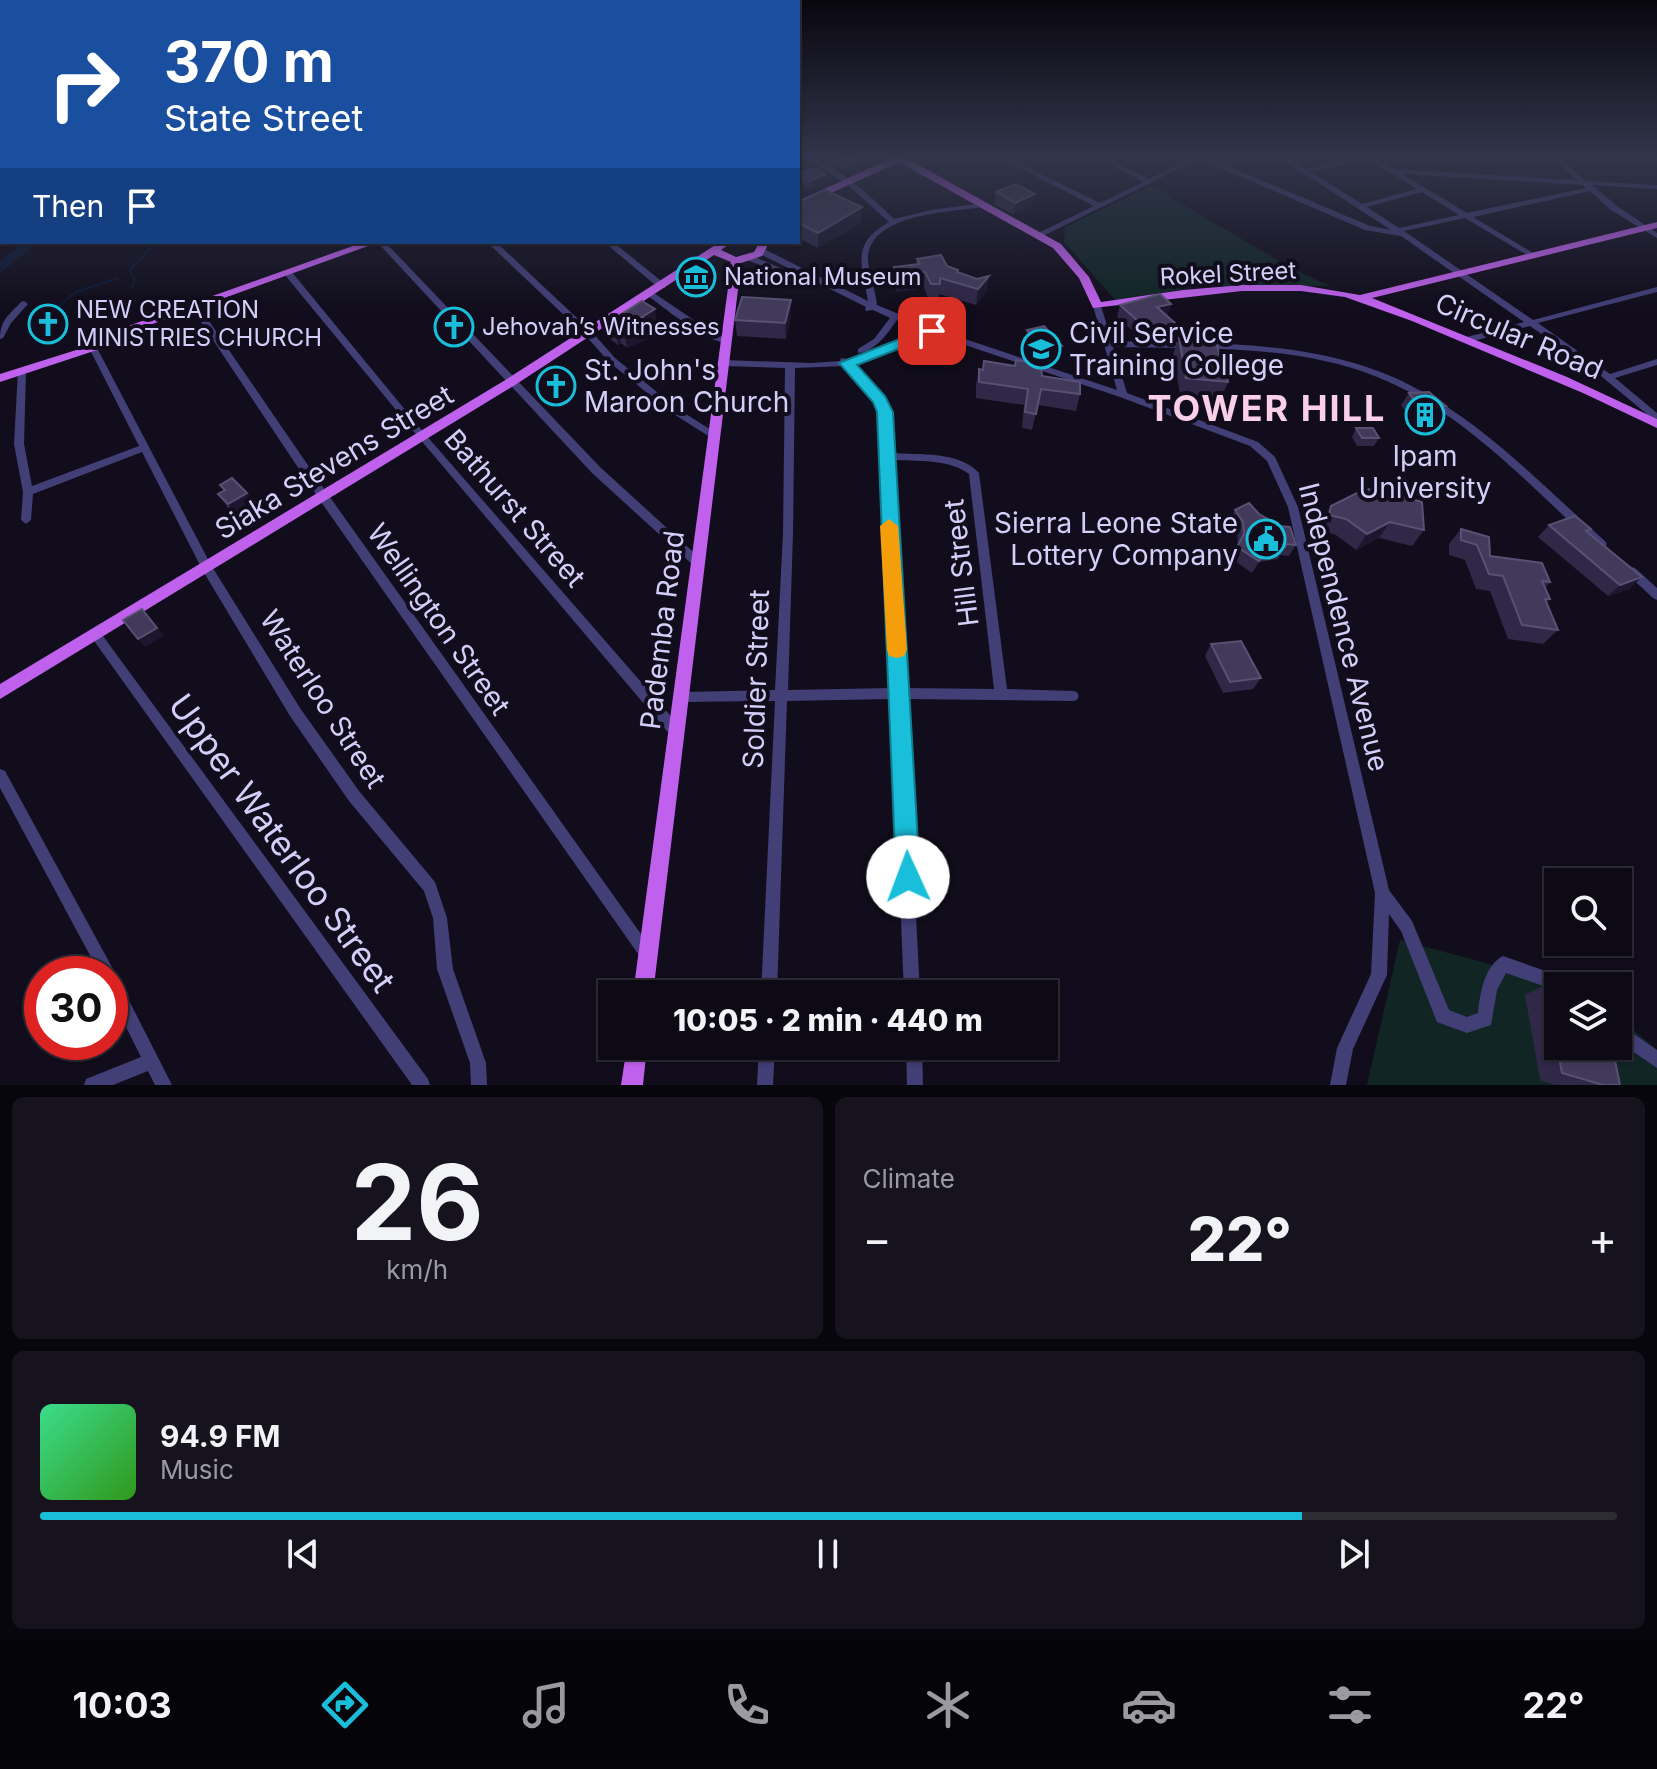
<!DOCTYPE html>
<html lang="en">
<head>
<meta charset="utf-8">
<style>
  body { margin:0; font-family:Inter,sans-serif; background:#16131e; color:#f1f3f6; height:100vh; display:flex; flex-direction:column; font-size:30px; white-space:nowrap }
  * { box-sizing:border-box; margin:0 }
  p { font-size:26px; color:#9a9aa0 }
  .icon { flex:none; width:44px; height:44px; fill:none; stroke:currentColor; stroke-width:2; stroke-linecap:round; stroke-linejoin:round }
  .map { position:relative; height:1085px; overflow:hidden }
  .side { display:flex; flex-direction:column; gap:12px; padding:12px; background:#07060c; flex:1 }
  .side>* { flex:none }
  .top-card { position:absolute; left:0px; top:0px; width:800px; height:244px; box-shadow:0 2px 6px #0004,0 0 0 2px #2d2b34; background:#1a4fa0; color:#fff; overflow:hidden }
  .controls { position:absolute; left:1544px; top:868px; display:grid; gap:16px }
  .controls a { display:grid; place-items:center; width:88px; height:88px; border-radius:0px; background:#0d0a15; box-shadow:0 2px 6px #0004,0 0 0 2px #2d2b34; font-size:40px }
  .speed { position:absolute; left:24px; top:956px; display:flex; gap:16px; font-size:40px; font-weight:700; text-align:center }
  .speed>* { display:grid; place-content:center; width:104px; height:104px; border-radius:50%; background:#0d0a15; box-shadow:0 2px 6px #0004,0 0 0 2px #2d2b34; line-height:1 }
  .speed .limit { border:12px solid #d22; background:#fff; color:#111 }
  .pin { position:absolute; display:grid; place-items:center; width:68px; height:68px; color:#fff; margin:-34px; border-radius:16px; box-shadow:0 4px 12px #0006 }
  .me { position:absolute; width:88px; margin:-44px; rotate:358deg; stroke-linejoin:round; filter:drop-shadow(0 0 6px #0008) }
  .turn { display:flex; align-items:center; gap:28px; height:168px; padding:0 32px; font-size:36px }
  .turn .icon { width:104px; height:104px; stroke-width:2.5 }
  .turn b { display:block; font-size:56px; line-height:68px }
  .then { display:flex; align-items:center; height:76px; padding:0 32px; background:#0003; gap:16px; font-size:30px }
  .big { font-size:60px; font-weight:800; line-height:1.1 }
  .side .card { flex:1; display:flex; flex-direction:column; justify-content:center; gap:12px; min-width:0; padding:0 28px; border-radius:12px; background:#16131e }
  .side .dial { align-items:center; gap:0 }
  .dial b { font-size:104px; line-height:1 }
  .song { display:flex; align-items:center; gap:24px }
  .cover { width:96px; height:96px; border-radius:12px; background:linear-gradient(135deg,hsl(150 70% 55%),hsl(110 70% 35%)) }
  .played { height:8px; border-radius:4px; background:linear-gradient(90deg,#19beda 80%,#2d2b34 80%) }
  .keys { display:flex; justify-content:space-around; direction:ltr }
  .heat { display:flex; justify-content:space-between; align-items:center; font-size:44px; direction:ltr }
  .side .tiles { flex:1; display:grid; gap:12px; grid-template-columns:1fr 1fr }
  .card:last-child { grid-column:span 2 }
  .trip { position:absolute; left:598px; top:980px; width:460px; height:80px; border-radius:0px; background:#0d0a15; box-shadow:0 2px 6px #0004,0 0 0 2px #2d2b34; font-weight:800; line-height:80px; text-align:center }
  .tabs { display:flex; height:128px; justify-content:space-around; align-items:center; background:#050408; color:#9a9aa0 }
  .tabs .icon { width:56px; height:56px }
  .tabs .current { color:#19beda }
  .tabs b { font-size:36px; color:#f1f3f6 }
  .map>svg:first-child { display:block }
  .green { fill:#112525 }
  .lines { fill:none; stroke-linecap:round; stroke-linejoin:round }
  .stream { stroke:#0e1a35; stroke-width:2 }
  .river { fill:#0e1a35; fill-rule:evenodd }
  .minor { fill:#423e76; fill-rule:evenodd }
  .major { fill:#bf61ed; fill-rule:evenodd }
  .wall { fill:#2f2847 }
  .shaded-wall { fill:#1c162e }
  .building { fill:#413a5a; stroke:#585173; stroke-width:2 }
  .route { fill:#19beda; stroke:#107c8e; stroke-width:2 }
  .slow { fill:#f59e0b }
  .labels { text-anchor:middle; stroke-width:8; stroke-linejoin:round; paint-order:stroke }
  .far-street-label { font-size:24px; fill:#d5cef9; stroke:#110d1c }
  .far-poi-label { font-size:24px; fill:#d5cef9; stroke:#110d1c; text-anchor:start }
  .poi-label { font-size:28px; fill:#d5cef9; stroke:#110d1c; text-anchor:start }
  .street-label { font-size:28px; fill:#d5cef9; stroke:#110d1c }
  .near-street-label { font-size:34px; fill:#d5cef9; stroke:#110d1c }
  .district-label { font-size:36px; font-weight:bold; letter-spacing:2px; fill:#fad0e8; stroke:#110d1c }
</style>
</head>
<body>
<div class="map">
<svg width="1657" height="1085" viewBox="0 0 1657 1085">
  <rect width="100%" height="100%" fill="#110d1c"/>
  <g class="green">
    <path d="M1151 186 1293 269 1330 286H1202L1116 301 1064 242 1065 227Z"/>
    <path d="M1400 940 1572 986H1558V1046H1618V1016L1657 1050V1085H1367Z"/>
  </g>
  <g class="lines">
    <g class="stream">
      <path d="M132 288 135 281 130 270 156 242"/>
      <path d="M58 307 74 293 118 278"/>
    </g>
    <path class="river" d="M23 242H39L0 273V262Z"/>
    <g class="minor">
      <path d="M802 156C828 156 875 200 894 219L931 210 983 203 987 205 983 207C952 212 873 213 868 256 867 268 876 291 877 305L935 329 1117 390 1093 306 1097 303 1101 306 1112 341C1215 344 1328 338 1421 391 1490 429 1546 489 1605 541L1607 544 1605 547H1597C1531 487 1462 410 1377 377 1295 344 1201 349 1113 347L1127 393 1258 442 1275 457 1298 507 1389 890 1412 921 1449 1010 1467 1017 1478 1013C1480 994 1484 966 1503 956L1571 980 1573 986H1558V991L1506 973 1497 990 1491 1025 1467 1033 1437 1022 1401 931 1389 914 1387 975 1353 1049 1346 1085H1330L1337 1048 1371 974 1375 893 1288 507 1267 461 1250 446 1120 397 932 334 853 364 885 400 890 412 892 453C919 455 960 451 979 473L1007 689 1073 691 1077 692 1079 696 1077 700 1073 701 905 699 920 994H904L892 699 787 701 777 994H761L775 701 683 702 679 701 677 697 679 693 683 692 775 690 783 533 785 368 723 366 718 363 723 360 812 363 840 361 841 358 848 359 924 331 897 320C887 334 876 351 858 353V349L874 339 890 318 873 310 866 311 865 309 866 307 758 253V249H764L868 301C862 265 850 244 889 222L848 185ZM844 366 876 401 880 412 882 453 880 456 882 459 892 688 788 690 793 533 795 368ZM892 460C916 461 950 459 969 474L994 689 904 688Z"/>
      <path d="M996 156H1005L1100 203 1144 182 1094 156H1103L1149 179 1194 156H1204L1370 226 1391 230 1277 156H1285L1306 169 1363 156H1373L1394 169 1577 180 1550 156H1557L1586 181 1657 185V189L1592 185 1617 206 1657 233V238L1611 210 1590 191 1473 217 1535 254V258H1532L1465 218 1404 231 1533 320 1657 287V292L1538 323 1610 374 1657 359V365L1615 378 1657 413V421L1654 420 1601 376 1530 326 1466 343 1463 342V338L1524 322 1401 236 1365 230 1199 159 1041 237 1037 235 1038 233 1094 206ZM1368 159 1417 189 1362 204 1311 172ZM1402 174 1582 185 1586 188 1467 213ZM1422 192 1459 215 1399 228 1367 207Z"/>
      <path d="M377 242H385L600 467 702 560 704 563 702 566H694L592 473Z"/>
      <path d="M487 242H496L592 332 615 358 678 409 716 433 718 435 716 437H710L672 413 609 362 586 336Z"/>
      <path d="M604 242H613L665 284V288H659Z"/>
      <path d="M747 256H753L780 268 776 270H773L747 260Z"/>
      <path d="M285 271H291L425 434 682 729 684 733 682 737 677 739 672 737 419 438 285 275Z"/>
      <path d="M651 291 707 329 729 341 728 343C704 342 668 310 648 296L647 294Z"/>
      <path d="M24 301 28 304 11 323 3 338 0 339C0 320 9 315 21 302Z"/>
      <path d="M195 304 198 305 327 493 653 951 656 956 653 961 648 964 643 961 319 499 191 307Z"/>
      <path d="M93 345 97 348 211 565 300 708 359 791 435 882 447 918 453 969 486 1063 487 1085H471L470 1063 437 969 433 918 424 891 349 801 290 716 203 571 142 452 33 494 31 520 26 524 21 520 23 492 14 444 18 370H24L26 372 24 444 32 486 139 446 89 348Z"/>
      <path d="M1631 567 1635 568 1657 588V600L1653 598 1627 574 1625 571 1627 568Z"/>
      <path d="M96 630 100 632 428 1079 430 1085H412L92 638 90 635 92 632Z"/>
      <path d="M0 769 5 771 113 969 172 1085H155L148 1071 113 1085H84L86 1079 141 1057 110 995V974H100L0 788Z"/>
      <path d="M1618 1023 1657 1050V1068L1618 1041Z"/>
      <path d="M759 1046H775L773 1085H757Z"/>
      <path d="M906 1046H922L923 1085H907Z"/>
    </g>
    <g class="major">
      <path d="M896 156H908L906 158 1061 244 1089 277 1101 302 1183 290 1242 285H1301L1360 295 1657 222V228L1372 298 1567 377 1657 419V428L1583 393 1412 321 1345 297 1301 291H1242L1093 308 1079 278 1053 248 899 162 798 208V201Z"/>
      <path d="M1645 156H1657V160L1646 158Z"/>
      <path d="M364 242H379L136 330 97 350 0 382V374L89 346 128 326Z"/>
      <path d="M720 242H732L721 250 736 257 754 252 757 247 754 242H764L767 247 762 256 741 263 738 268 740 273 653 994H633L730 273 728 268 731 262 714 255 515 385 0 699V684L507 379Z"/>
      <path d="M627 1046H647L643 1085H621Z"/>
    </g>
  </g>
  <g class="wall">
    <path d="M819 156H885V158L846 172Z"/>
    <path d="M798 174 826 182 810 189 798 182Z"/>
    <path d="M996 192 1033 205 1013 214 994 204Z"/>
    <path d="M798 203 861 223 818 248 798 238Z"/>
    <path d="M917 259 958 270V273L977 279 989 276 986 292 976 305 939 294V299L929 300 924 288 897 292 893 283 894 267 916 264Z"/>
    <path d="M1171 304 1167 316 1172 336 1150 341 1139 331 1134 332 1117 317 1120 305Z"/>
    <path d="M791 316 786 339 737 336 735 320Z"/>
    <path d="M657 320 650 324 653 336 627 348 621 343 618 345 606 336 604 325Z"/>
    <path d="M1027 330 1062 346 1059 358 1042 362 1025 342Z"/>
    <path d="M1179 338 1219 354 1233 364 1227 378 1228 382 1221 398 1180 394 1173 354Z"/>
    <path d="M979 369 1042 376 1080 394 1076 411 1038 405 1032 430 1022 428 1024 405 976 398V385Z"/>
    <path d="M1409 393 1446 406 1437 418 1411 419 1401 405Z"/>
    <path d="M1356 428 1379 438 1374 446H1357L1352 437Z"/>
    <path d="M220 485 247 493 264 517 245 528 235 518 218 494 224 490Z"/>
    <path d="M1331 506 1424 530 1412 546 1379 538 1356 550 1336 535 1320 530 1322 522Z"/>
    <path d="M1235 510 1259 514 1296 545 1289 556 1280 555 1278 559 1259 562 1252 573 1231 558 1238 545 1237 533 1229 522Z"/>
    <path d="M1549 525 1588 533 1642 577 1629 589 1608 596 1538 537Z"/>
    <path d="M1461 529 1490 556 1550 582 1545 588 1550 599 1546 603 1558 630 1543 644 1508 639 1490 591 1476 589 1465 560 1449 555V544Z"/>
    <path d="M1211 644 1261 678 1253 689 1223 693 1205 656Z"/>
    <path d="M1545 985 1620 1085H1555L1540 1080 1525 995Z"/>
  </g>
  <g class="shaded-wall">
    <path d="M862 156H885V158L846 172V162Z"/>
    <path d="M826 174V182L810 189V181Z"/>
    <path d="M1035 194 1033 205 1013 214 1015 203Z"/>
    <path d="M862 207 861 223 818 248V233Z"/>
    <path d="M925 272 924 288 897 292 898 276Z"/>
    <path d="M989 276 986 292 976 305 978 289Z"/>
    <path d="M791 300V316L786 339 785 323Z"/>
    <path d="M1171 304 1167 316 1157 307Z"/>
    <path d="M655 309 657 320 644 328 642 317Z"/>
    <path d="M1143 319 1139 331 1134 332 1138 321Z"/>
    <path d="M1176 324 1172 336 1150 341 1154 329Z"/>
    <path d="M651 325 653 336 627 348 625 337Z"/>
    <path d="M619 332 621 343 618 345 616 335Z"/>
    <path d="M1062 346 1059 358 1042 362 1044 350Z"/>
    <path d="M247 493 264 517 245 528 228 504Z"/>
    <path d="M1390 522 1379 538 1356 550 1367 534Z"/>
    <path d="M1642 577 1629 589 1608 596 1620 585Z"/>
    <path d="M142 609 164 636 145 647 138 639Z"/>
  </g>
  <g class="building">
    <path d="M837 156H862L846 162Z"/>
    <path d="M814 168 826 174 810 181 798 174Z"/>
    <path d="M1016 184 1035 194 1015 203 996 192Z"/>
    <path d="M825 190 862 207 818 233 798 223V203Z"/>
    <path d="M941 255 947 266 958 270 957 272 977 279 989 276 978 289 940 278V284H931L925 272 898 276 894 267 920 264 917 259Z"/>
    <path d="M1160 294 1171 304 1157 307 1176 324 1154 329 1143 319 1138 321 1120 305Z"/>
    <path d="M742 297 791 300 785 323 735 320Z"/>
    <path d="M642 301 655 309 642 317 651 325 625 337 619 332 616 335 604 325Z"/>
    <path d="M1044 326 1062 346 1044 350 1027 330Z"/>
    <path d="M1179 338 1216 341 1219 354 1231 355 1233 364 1224 363 1228 382 1186 378Z"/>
    <path d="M1016 360 1041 364 1042 376 1080 382V394L1041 389 1036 414 1025 412 1028 389 979 382V369L983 370 984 361 1015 366Z"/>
    <path d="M1429 392 1446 406 1419 407 1409 393Z"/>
    <path d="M1356 428H1373L1379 438H1362Z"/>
    <path d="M232 478 247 493 228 504 218 494 225 490 220 485Z"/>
    <path d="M1365 489 1380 490 1422 502 1424 530 1390 522 1367 534 1346 519 1329 515 1331 506Z"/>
    <path d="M1249 503 1259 514 1280 526 1290 527 1296 545 1286 544 1285 547 1266 550 1259 561 1237 547 1244 534 1243 522 1235 510Z"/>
    <path d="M1575 516 1591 529 1586 531 1642 577 1620 585 1549 525Z"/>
    <path d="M1461 529 1489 537 1490 556 1542 563 1550 582 1542 581 1550 599H1545L1558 630 1522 625 1503 576 1489 574 1477 545 1461 540Z"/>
    <path d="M142 609 157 628 138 639 123 620Z"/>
    <path d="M1241 641 1261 678 1230 682 1211 644Z"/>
    <path d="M1545 985 1558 989V1046H1612L1620 1085H1603L1562 1073Z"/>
  </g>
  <linearGradient id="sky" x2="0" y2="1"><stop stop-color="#09070f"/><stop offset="0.51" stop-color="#32354b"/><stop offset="1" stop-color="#32354b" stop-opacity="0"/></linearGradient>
  <rect width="1657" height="308" fill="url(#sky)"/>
  <path class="route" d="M932 326 937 328V334L857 365 885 396 893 412 920 877 916 886 908 889 899 886 896 877 877 412 873 402 839 363Z"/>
  <path class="slow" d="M889 519 898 526 907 650 904 656 897 658 889 656 887 650 880 526Z"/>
  <defs>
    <symbol id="museum-ring" viewBox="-11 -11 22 22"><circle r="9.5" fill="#110d1c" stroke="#19beda" stroke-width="1.5"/><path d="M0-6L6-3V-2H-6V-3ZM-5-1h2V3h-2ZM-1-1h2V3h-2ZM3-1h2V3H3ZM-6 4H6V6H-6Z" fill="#19beda"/></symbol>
    <symbol id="church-ring" viewBox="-11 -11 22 22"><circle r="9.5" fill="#110d1c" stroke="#19beda" stroke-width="1.5"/><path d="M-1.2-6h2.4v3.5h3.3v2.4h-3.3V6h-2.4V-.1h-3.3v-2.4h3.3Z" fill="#19beda"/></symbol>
    <symbol id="university-ring" viewBox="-11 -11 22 22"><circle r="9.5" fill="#110d1c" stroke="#19beda" stroke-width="1.5"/><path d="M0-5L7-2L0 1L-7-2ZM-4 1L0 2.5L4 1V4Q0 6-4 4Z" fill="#19beda"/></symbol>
    <symbol id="building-ring" viewBox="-11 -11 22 22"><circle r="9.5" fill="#110d1c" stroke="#19beda" stroke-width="1.5"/><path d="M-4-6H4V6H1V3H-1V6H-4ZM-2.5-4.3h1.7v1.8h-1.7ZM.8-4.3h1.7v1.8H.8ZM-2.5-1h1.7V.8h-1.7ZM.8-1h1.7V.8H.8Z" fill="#19beda"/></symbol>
    <symbol id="civic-ring" viewBox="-11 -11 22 22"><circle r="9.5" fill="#110d1c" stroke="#19beda" stroke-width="1.5"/><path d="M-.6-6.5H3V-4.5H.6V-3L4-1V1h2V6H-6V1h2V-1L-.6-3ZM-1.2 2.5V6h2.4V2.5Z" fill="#19beda"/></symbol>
  </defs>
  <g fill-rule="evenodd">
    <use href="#museum-ring" x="674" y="255" width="44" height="44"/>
    <use href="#church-ring" x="26" y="302" width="44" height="44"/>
    <use href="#church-ring" x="432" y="305" width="44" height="44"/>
    <use href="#university-ring" x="1019" y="327" width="44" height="44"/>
    <use href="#church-ring" x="534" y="364" width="44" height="44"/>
    <use href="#building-ring" x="1403" y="393" width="44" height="44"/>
    <use href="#civic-ring" x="1244" y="517" width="44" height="44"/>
  </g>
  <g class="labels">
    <g class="far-street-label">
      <text transform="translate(1228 274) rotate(-3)" y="8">Rokel Street</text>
    </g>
    <g class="far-poi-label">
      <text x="724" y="285">National Museum</text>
      <text x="76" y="318">NEW CREATION<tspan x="76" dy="28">MINISTRIES CHURCH</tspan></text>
      <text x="482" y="335">Jehovah’s Witnesses</text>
    </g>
    <g class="poi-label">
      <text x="1069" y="343">Civil Service<tspan x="1069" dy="32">Training College</tspan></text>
      <text x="584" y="380">St. John's<tspan x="584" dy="32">Maroon Church</tspan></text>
      <text x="1425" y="466" text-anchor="middle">Ipam<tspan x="1425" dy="32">University</tspan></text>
      <text x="1238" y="533" text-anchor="end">Sierra Leone State<tspan x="1238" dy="32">Lottery Company</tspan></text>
    </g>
    <g class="street-label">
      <text transform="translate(1519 336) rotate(23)" y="10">Circular Road</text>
      <text transform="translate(334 462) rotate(-31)" y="10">Siaka Stevens Street</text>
      <text transform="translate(515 508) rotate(49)" y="10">Bathurst Street</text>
      <text transform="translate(961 563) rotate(-97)" y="10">Hill Street</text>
      <text transform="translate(439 619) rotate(55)" y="10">Wellington Street</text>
      <text transform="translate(1344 627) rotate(76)" y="10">Independence Avenue</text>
      <text transform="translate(662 630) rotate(-83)" y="10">Pademba Road</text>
      <text transform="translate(756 679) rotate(-88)" y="10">Soldier Street</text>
      <text transform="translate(323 699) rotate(57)" y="10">Waterloo Street</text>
    </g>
    <g class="near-street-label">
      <text transform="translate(282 843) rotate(54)" y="12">Upper Waterloo Street</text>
    </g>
    <g class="district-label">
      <text x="1267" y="421">TOWER HILL</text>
    </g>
  </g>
</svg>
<div class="controls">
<a><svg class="icon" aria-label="search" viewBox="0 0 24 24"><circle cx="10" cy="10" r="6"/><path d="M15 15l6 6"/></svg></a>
<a><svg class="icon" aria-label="layers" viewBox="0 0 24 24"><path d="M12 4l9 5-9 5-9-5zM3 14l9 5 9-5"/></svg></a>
</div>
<div class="speed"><div class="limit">30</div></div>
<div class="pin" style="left:932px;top:331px;background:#d93025"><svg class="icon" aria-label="arrive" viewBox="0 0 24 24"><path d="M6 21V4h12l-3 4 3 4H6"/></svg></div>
<svg class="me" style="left:908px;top:877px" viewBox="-20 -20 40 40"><circle r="19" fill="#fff"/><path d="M0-13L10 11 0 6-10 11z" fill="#19beda"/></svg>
<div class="trip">10:05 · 2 min · 440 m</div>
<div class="top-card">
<div class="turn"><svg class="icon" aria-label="right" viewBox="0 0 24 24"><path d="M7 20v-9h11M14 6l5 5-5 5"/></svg><div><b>370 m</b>State Street</div></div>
<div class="then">Then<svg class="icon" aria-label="arrive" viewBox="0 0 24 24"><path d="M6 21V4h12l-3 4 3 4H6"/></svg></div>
</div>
</div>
<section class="side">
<div class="tiles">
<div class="card dial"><b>26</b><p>km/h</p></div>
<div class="card"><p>Climate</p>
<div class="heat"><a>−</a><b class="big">22°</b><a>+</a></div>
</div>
<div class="card">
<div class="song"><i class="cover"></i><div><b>94.9 FM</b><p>Music</p></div></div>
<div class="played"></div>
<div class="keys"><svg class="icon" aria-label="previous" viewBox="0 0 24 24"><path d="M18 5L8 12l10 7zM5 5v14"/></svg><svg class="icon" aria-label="pause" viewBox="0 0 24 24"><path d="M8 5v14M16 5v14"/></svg><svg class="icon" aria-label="next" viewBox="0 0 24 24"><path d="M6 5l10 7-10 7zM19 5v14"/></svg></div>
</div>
</div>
</section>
<nav class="tabs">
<b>10:03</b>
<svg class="icon current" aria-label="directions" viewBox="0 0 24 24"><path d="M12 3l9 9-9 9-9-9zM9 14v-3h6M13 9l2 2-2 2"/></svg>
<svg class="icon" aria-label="music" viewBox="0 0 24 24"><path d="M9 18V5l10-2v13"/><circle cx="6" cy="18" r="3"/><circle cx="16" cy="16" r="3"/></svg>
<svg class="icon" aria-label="phone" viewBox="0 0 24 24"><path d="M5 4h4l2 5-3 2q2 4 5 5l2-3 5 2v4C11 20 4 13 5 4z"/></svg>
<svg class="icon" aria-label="climate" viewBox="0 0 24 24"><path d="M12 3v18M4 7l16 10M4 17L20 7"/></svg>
<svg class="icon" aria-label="car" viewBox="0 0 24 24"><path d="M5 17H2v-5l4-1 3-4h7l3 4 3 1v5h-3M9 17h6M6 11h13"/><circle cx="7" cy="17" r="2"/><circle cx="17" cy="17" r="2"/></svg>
<svg class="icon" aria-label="filters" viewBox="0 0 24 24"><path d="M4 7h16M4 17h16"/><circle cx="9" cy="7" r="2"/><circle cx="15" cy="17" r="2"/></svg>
<b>22°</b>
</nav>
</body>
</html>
